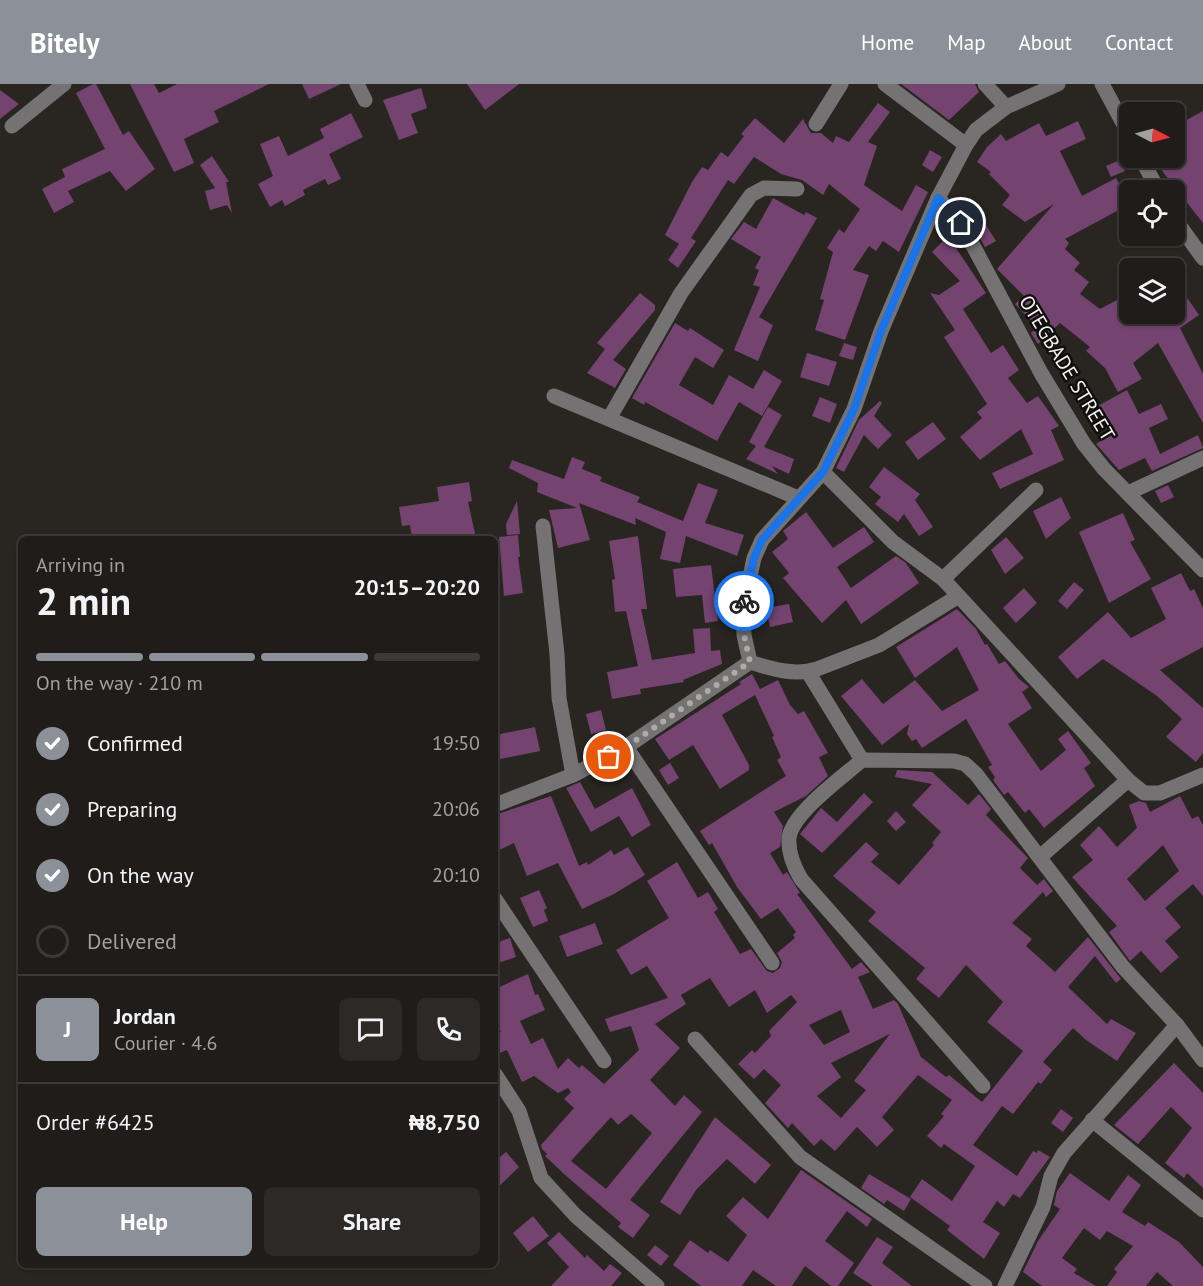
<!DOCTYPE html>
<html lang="en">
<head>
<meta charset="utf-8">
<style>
	:root { --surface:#1f1c19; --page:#2c2926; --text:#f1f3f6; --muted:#a1a1a2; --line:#3c3a38; --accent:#8c9099 }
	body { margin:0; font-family:"PT Sans",sans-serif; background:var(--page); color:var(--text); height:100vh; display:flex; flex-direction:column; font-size:22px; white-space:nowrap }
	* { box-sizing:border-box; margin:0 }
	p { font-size:20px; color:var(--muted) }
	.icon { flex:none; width:33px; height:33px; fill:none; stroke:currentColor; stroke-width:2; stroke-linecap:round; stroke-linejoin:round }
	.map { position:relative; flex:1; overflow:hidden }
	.details { position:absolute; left:18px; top:452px; width:480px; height:732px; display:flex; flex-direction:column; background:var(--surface); border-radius:9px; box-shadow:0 2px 4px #0004,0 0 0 2px var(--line) }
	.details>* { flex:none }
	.needle { width:39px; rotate:96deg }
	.buttons { position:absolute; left:1119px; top:18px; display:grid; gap:12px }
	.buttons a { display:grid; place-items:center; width:66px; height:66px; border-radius:9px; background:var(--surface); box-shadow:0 2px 4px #0004,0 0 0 2px var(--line); font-size:30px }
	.pin { position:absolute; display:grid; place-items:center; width:51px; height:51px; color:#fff; margin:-26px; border:3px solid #fff; border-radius:50%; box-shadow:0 2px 6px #0007 }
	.courier { position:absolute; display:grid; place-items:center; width:60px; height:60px; margin:-30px; border:4px solid #1a73e8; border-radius:50%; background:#fff; color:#222; box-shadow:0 2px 8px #0007 }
	.head em { font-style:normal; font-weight:800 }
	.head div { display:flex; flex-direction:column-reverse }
	.head { display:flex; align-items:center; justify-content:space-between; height:102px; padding:0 18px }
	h1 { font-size:39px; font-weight:800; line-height:45px }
	.bar { display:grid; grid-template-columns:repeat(4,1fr); gap:9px 6px; align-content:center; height:72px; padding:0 18px }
	.bar i { height:8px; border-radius:4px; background:var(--line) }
	.bar .current { background:var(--accent) }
	.bar p { grid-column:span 4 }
	.line { display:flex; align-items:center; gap:15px; padding:0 18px; border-top:2px solid var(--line) }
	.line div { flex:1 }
	.round { display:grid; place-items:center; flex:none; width:63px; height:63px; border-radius:9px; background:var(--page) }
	ol { padding:0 18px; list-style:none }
	li { display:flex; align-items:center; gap:18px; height:66px }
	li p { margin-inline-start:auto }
	li .icon { padding:6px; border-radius:50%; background:var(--accent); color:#fff; stroke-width:4 }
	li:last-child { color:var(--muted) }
	li i { width:33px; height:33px; border:3px solid var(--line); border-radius:50% }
	.button { display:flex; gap:12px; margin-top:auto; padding:12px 18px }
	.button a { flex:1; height:69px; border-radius:9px; background:var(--accent); color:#fff; font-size:24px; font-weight:800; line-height:69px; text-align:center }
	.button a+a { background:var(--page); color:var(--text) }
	header { display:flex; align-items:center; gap:36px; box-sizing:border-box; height:84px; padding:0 30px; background:var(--accent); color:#fff }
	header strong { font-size:28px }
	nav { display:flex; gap:33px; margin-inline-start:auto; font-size:21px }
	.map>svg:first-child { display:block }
	.building { fill:#744370; fill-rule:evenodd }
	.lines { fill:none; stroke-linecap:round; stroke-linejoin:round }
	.minor { stroke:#757273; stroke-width:15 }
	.done { stroke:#adaaa7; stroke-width:6; stroke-dasharray:0 10.8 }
	.route { stroke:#1a73e8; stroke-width:8 }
	.labels { text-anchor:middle; stroke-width:5; stroke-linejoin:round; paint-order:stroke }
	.street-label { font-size:20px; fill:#f4f2ef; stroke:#100f0d }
</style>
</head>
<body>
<header>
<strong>Bitely</strong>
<nav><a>Home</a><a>Map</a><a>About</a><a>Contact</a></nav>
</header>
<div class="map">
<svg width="1203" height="1202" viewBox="0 0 1203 1202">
	<rect width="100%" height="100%" fill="#292521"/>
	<g class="building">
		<polygon points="93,0 96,0 123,51 129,47 155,85 126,107 110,87 68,107 74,118 54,129 42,105 65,93 62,85 105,65 76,9"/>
		<polygon points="130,0 154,0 159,9 177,0 269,0 214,27 219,38 184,55 194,79 174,88"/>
		<polygon points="302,0 341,0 309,15"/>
		<polygon points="467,0 519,0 485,26"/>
		<polygon points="901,0 975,0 979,8 949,36"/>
		<polygon points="421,4 427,24 411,30 418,49 399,56 383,16"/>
		<polygon points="0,6 19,20 0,35"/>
		<polygon points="878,19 890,28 868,58 877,62 864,101 902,127 916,101 928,108 899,168 883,157 876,167 869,162 853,186 869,191 845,256 815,246 824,216 820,215 833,168 827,164 839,145 844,149 860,125 829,100 823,111 802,96 781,90 754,73 734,100 728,96 691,154 696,157 678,184 668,176 679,160 665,151 692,98 702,83 708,86 721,68 728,73 744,52 741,50 755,34 784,59 803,35 811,49 821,49 833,59 836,52 849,58"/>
		<polygon points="1174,27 1183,38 1203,27 1203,139 1152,74 1187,74 1174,52"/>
		<polygon points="351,29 363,53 329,70 341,95 328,101 325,95 303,106 305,111 285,122 282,116 270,123 258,100 273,92 260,60 279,52 288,72 324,54 320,45"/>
		<polygon points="1078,37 1086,55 1060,67 1082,112 1116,94 1130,120 1065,155 1069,159 1065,165 1080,179 1074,186 1089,198 1080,210 1100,225 1130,209 1130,230 1174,230 1174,195 1199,231 1180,244 1203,290 1203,339 1158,259 1133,279 1142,295 1118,308 1105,284 1086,267 1090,263 1060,239 1038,260 1031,249 1037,243 1015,220 1024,212 997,185 1054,120 1025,138 1002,121 1010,111 989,90 991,88 977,78 987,63 1001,50 1006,57 1039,39 1046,52"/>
		<polygon points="930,66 942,73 933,88 922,81"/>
		<polygon points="212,72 229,98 226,98 232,129 227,121 210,126 205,107 215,104 200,81"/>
		<polygon points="1120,76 1125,87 1111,93 1106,82"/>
		<polygon points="773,114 804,131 806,128 817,134 759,233 773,241 758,277 734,266 760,203 753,201 759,186 755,184 761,173 731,155 744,138 756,145"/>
		<polygon points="971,117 987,136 984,138 996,157 985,163 962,125"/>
		<polygon points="948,152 986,209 963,225 991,269 1003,261 1019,286 1008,294 1027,319 1038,312 1059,342 1051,346 1064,376 1000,405 992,389 1033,370 1021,345 980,376 960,353 982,334 977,328 987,320 944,253 955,246 930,209 939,211 960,197 932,168"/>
		<polygon points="640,209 655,221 655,226 613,276 626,285 615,304 587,289 605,265 597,259"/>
		<polygon points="675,239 688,247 690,244 724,266 713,284 695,273 679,301 713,321 729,291 753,305 764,286 782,297 762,332 739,318 717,357 645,318 644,321 632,314"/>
		<polygon points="844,259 857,263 853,276 839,272"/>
		<polygon points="807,269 837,278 829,302 800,293"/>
		<polygon points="1127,306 1139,330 1161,320 1168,335 1149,344 1160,370 1198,351 1203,364 1152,387 1145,374 1119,386 1096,360 1110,351 1096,323"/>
		<polygon points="820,313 837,320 830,339 812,332"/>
		<polygon points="880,317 882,319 874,332 892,351 878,365 864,351 844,388 836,384 859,336"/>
		<polygon points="768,323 782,331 764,363 794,375 789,390 772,382 778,390 746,375 756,362 749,358"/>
		<polygon points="933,338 946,355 918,376 905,358"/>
		<polygon points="572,373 585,378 582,385 602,393 600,397 640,413 637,418 683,437 698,399 718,406 705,439 744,451 737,472 686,452 680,479 660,475 666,448 635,434 636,441 579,419 590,456 558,464 549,426 577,424 537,408 538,399 509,384 512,376 564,395"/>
		<polygon points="884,383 920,410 915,416 933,443 919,452 904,430 898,438 875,420 881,413 869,403"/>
		<polygon points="469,398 472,417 468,418 476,454 412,454 410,441 402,442 399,423 439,417 437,403"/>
		<polygon points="1168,401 1174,413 1161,419 1155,407"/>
		<polygon points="1061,413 1071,434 1046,455 1033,427"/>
		<polygon points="517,417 520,450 507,451 506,440"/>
		<polygon points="806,428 833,464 864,443 874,458 837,483 851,504 896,472 906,479 919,499 861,540 846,516 822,539 783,494 789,489 772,468 788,455 783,447"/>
		<polygon points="1123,429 1135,456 1130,458 1151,495 1109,519 1079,448"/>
		<polygon points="518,451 520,473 518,473 523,509 504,512 499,453"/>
		<polygon points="638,452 647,525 641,525 652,576 695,569 693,545 710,544 711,567 720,566 722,580 683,596 684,598 640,605 641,610 612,615 607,588 638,582 626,527 615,528 612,496 615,495 609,457"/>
		<polygon points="1006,453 1024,474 1005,490 991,466"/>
		<polygon points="711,481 718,537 705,539 702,511 676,513 673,485"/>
		<polygon points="1181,489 1190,507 1194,505 1203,524 1203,563 1160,586 1203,624 1203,669 1196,678 1166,653 1182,635 1157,612 1103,575 1077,595 1058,573 1108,528 1131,554 1166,535 1151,504"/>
		<polygon points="1074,498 1084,506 1067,525 1058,517"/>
		<polygon points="1024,504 1037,519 1016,539 1003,524"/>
		<polygon points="789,520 793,538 770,543 766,524"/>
		<polygon points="957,525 976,545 985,561 987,560 999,580 1005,577 1019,595 1029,603 1022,608 1032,624 1008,640 1041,687 1066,666 1058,655 1068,647 1091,679 1084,684 1095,702 1044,744 1029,725 1025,729 1008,708 1004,711 993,696 995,693 988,683 992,681 966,635 922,664 916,655 912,657 907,650 909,640 882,661 841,612 862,595 883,620 915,596 942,627 979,606 957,563 915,594 896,563"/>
		<path d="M752,590L760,605L778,596L790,621L798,630L804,627L828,669L819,673L828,692L806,712L774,728L783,742L780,763L770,769L783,791L787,788L800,809L797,810L852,885L861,878L870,888L858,893L873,925L894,916L898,920L921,973L946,993L949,991L982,1018L1023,967L987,938L1003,918L966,881L939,914L916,895L925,884L868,837L876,828L833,792L866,758L879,770L871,778L899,801L934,761L932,759L941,748L912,721L932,700L895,693L897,686L932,688L968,721L979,710L991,725L986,731L1028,774L1020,784L1037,801L1044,795L1053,807L1046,813L1043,808L1012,839L1032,855L1026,862L1055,888L1088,853L1121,895L1116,899L1095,872L1068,903L1107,940L1111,935L1136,949L1117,977L1086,956L1073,944L1043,978L1052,986L1041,1000L1038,998L1013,1030L1002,1022L973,1061L1017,1092L1033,1067L1037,1069L1038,1066L1050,1073L1020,1114L1013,1110L1004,1123L997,1117L983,1138L1000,1149L984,1175L947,1146L950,1142L910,1113L922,1095L952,1117L975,1082L944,1060L941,1064L927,1052L944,1032L941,1030L952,1016L918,991L882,1033L894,1046L877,1063L857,1043L835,1067L821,1055L814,1062L792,1039L788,1044L765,1019L781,1001L764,985L754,995L738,980L752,966L755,969L771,952L769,947L797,918L791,911L767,929L755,906L729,923L710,894L681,911L686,920L655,940L680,964L650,996L675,1022L684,1011L702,1028L630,1116L650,1131L633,1154L618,1143L621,1139L564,1090L545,1072L547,1070L542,1065L541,1061L574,1024L564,1015L571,1008L568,1004L558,1009L534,992L522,998L507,966L495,971V950L501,948L495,936V905L528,890L535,911L538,910L545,926L520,937L531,960L543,954L558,985L568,974L579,984L582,981L604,1000L639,966L631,942L610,948L605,935L668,914L647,882L631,891L616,866L669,834L647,797L677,778L698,814L708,808L718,825L714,828L740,870L751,865L767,887L773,889L780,884L782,878L777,869L795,854L793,851L796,848L778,824L761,835L737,803L712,759L709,761L700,747L786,692L777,676L781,673L772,653L774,652L755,611L722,631L749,681V686L720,705L693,661L669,676L655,655L741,600L739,598ZM841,926L850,948L824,961L809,941ZM890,950L854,997L866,1006L841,1034L817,1012L841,993L831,979ZM631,1030L652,1049L606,1105L571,1077L611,1033L618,1041Z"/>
		<polygon points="601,626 606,646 591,650 586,630"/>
		<polygon points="535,643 540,667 495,676 495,651"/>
		<polygon points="670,679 679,694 668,701 659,686"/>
		<polygon points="580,698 595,725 632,704 651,741 632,753 619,732 591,748 566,704"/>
		<polygon points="864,709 873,718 822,769 800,750 821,724 837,738"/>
		<polygon points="551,712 579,782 587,778 588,781 611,766 614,771 628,763 645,791 614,810 582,825 558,779 527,792 514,759 495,768 495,731"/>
		<path d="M1180,712L1192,735L1198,732L1203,741V812L1193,800L1165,824L1181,843L1165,857L1179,873L1161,889L1141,867L1130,877L1109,848L1117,842L1072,793L1093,776L1080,761L1099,742L1117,763L1137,744L1129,721L1139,717L1146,719L1150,728ZM1163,761L1179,787L1145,817L1127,795Z"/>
		<polygon points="896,727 906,738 896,747 887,737"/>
		<polygon points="539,806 547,824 544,826 548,837 533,843 520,814"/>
		<polygon points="595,839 603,860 567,873 559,852"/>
		<polygon points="510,854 516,873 495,880 495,859"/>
		<polygon points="1174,979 1203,1009 1203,1104 1187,1089 1184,1094 1165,1079 1192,1044 1171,1023 1138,1060 1114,1041"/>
		<polygon points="1061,1025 1073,1034 1063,1048 1051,1039"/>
		<polygon points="715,1033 771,1081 755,1100 727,1075 696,1106 680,1131 660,1118"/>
		<polygon points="506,1068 519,1083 495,1106 495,1077"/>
		<polygon points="801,1086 872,1135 867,1143 847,1127 825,1157 854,1179 838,1202 831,1202 805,1182 792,1202 776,1202 753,1186 742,1202 701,1202 673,1181 690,1156 708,1169 710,1166 728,1178 747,1151 726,1132 743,1113 768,1135"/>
		<polygon points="1070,1089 1109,1117 1128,1091 1141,1101 1122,1128 1145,1142 1148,1138 1179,1158 1203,1183 1203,1202 1173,1202 1157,1188 1146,1202 1107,1202 1117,1188 1114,1185 1133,1162 1107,1147 1100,1156 1084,1144 1062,1174 1077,1185 1074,1189 1096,1202 1042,1202 1023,1188 1038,1157 1060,1125 1054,1121 1057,1107"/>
		<polygon points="869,1090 911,1115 904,1127 887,1116 884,1120 861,1104"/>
		<polygon points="533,1132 549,1152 528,1168 513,1149"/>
		<polygon points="559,1148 585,1174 587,1171 604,1187 610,1180 622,1189 611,1202 551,1202 569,1183 547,1159"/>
		<polygon points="877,1153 893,1163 882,1179 912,1202 873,1202 853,1189"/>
		<polygon points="655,1161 669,1172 661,1182 647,1171"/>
	</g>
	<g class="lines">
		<g class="minor">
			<polyline points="357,0 365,16"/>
			<polyline points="885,0 966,61"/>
			<polyline points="985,0 1006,23"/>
			<polyline points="1102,0 1130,52"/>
			<polyline points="816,40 841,0"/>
			<polyline points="12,42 64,0"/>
			<polyline points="1141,74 1158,106"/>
			<polyline points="938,114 961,139 1041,289 1084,360 1104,385 1203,486"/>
			<polyline points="1174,134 1203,174"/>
			<polyline points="554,312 798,414"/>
			<polyline points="610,333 681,209 751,111 764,104 797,105"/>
			<polyline points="823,388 893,458 943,495 1128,696 1144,709 1160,709 1203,691"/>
			<polyline points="1128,409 1203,374"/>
			<polyline points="543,442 557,570 559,614 573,691"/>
			<polyline points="943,495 1036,406"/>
			<path d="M750,578C771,585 795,592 817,585L879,561L957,513"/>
			<polyline points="808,588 862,676"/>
			<polyline points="626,663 772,879"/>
			<polyline points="495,721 573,691 626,663 750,578 744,551 743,525 754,474 762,456 823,388 854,325 881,247 938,114 966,61 976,46 1006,23 1058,0"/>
			<polyline points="1041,772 1128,696"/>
			<polyline points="495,815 604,977"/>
			<polyline points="695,955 800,1073 985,1202"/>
			<polyline points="495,990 519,1027 541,1094 576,1132 657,1202"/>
			<path d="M983,1002L801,795C794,783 788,768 789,754C792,729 843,693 862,676L954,677L965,680L976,690L1123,883L1177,941L1203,976"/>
			<polyline points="1092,1036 1203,1126"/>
			<polyline points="1005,1202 1043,1123 1051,1092 1064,1069 1177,941"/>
		</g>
	</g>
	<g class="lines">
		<polyline class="done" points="609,673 626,663 750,578 744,551 744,517"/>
		<polyline class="route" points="744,517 754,474 762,456 823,388 854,325 881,247 938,114 961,139"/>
	</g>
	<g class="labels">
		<g class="street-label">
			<text transform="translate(1067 284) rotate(59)" y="7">OTEGBADE STREET</text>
		</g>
	</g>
</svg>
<div class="buttons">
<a><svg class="needle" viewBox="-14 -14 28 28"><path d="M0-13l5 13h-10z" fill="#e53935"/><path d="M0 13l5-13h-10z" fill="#a1a1a2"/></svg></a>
<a><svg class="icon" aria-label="locate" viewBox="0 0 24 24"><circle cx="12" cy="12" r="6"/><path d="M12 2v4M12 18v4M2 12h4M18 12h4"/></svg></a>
<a><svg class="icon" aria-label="layers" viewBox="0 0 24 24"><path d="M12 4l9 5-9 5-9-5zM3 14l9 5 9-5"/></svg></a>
</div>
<div class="pin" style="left:609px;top:673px;background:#ea580c"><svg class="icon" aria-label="bag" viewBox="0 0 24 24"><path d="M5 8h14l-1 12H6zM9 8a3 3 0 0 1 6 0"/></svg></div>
<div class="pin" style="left:961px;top:139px;background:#1f2937"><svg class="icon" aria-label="home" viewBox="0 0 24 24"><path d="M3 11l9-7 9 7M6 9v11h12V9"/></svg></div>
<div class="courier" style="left:744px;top:517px"><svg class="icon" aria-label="bike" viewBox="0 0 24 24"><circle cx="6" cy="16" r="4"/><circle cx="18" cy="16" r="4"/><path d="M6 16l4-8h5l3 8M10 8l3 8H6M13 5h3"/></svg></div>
<section class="details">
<div class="head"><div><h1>2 min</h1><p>Arriving in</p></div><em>20:15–20:20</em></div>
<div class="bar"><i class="current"></i><i class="current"></i><i class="current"></i><i></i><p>On the way · 210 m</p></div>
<ol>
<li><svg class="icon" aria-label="check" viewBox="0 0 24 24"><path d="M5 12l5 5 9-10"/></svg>Confirmed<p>19:50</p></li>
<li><svg class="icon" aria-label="check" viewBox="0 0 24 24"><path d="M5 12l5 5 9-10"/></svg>Preparing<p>20:06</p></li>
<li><svg class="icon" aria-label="check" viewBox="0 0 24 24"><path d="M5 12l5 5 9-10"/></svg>On the way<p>20:10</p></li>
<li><i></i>Delivered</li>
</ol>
<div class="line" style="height:108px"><b class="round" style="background:var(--accent);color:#fff">J</b><div><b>Jordan</b><p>Courier · 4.6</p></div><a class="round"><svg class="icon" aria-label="chat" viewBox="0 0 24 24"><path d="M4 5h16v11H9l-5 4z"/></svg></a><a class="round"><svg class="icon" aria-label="phone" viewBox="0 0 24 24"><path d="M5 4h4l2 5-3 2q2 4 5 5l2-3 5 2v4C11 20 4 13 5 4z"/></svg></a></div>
<div class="line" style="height:78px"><div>Order #6425</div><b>₦8,750</b></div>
<div class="button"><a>Help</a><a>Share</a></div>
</section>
</div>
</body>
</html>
